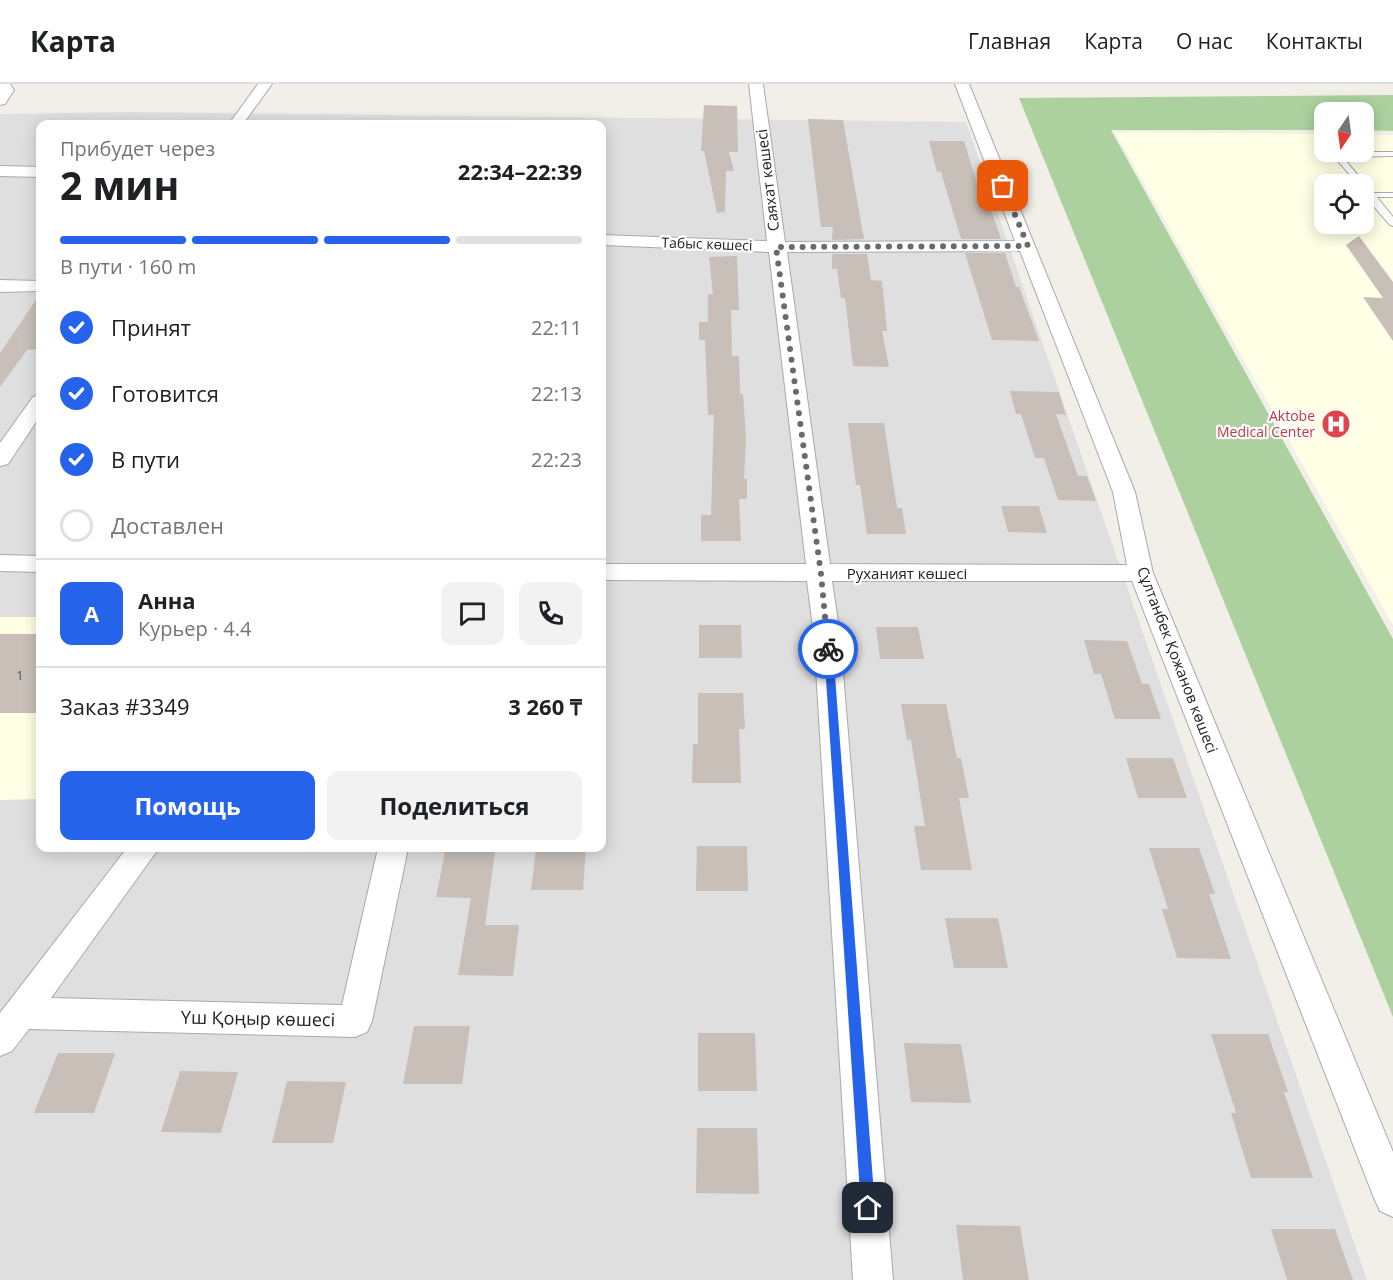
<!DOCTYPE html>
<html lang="ru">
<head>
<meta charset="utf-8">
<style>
	:root { --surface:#fff; --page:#f2f2f2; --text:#202124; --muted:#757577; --line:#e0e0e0; --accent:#2563eb }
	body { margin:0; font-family:"Open Sans",sans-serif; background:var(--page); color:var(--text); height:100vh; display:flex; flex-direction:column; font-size:22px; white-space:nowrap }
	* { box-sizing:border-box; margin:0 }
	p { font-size:20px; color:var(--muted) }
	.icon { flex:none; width:33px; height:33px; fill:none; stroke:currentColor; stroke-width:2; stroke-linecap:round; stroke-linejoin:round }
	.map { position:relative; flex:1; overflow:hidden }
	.details { position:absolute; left:36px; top:36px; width:570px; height:732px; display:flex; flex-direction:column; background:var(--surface); border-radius:12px; box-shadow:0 3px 15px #0003 }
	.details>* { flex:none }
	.needle { width:39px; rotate:193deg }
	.controls { position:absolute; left:1314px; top:18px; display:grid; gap:12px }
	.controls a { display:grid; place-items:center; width:60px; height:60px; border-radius:12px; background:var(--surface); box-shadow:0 3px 15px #0003; font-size:30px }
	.pin { position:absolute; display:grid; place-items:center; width:51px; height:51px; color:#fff; margin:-26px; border-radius:12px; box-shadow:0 3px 9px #0006 }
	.courier { position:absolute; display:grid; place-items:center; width:60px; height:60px; margin:-30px; border:4px solid #2563eb; border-radius:50%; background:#fff; color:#222; box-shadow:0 2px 8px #0007 }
	.summary em { font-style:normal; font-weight:700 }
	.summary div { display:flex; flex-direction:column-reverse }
	.summary { display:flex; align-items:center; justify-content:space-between; height:102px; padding:0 24px }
	h1 { font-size:39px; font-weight:700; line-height:45px }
	.bar { display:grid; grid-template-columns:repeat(4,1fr); gap:9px 6px; align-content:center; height:72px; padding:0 24px }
	.bar i { height:8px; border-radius:4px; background:var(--line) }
	.bar .active { background:var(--accent) }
	.bar p { grid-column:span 4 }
	.line { display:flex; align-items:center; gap:15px; padding:0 24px; border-top:2px solid var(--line) }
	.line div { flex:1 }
	.round { display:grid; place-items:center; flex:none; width:63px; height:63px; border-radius:12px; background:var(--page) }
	ol { padding:0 24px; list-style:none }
	li { display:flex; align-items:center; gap:18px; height:66px }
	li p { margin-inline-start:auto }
	li .icon { padding:6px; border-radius:50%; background:var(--accent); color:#fff; stroke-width:4 }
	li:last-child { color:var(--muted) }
	li i { width:33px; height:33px; border:3px solid var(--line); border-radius:50% }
	.cta { display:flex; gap:12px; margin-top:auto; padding:12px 24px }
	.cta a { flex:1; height:69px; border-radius:12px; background:var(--accent); color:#fff; font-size:24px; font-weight:700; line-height:69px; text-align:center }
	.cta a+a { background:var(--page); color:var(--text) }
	header { display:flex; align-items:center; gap:36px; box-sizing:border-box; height:84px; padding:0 30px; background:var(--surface); border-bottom:2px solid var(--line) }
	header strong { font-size:28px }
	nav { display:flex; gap:33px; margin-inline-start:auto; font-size:21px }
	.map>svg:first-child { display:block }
	.residential { fill:#e0dfdf; fill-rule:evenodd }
	.education { fill:#ffffe5; fill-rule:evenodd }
	.forest { fill:#add19e }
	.building { fill:#c7bfb8 }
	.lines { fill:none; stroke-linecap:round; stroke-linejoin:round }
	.lane-casing { stroke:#a9a9a9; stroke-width:2 }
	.street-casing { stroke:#a9a9a9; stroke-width:2 }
	.lane { fill:#fff; fill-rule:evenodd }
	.street { fill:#fff; fill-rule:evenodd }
	.route { fill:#2563eb }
	.done { stroke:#6b6a68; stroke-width:6; stroke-dasharray:0 10.8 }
	.labels { text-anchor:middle; stroke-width:4.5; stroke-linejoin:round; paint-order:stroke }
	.number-label { font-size:12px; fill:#4b4948 }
	.far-street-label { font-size:14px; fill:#222; stroke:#fff }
	.far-health-label { font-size:14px; fill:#be3a42; stroke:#fff; text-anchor:end }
	.street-label { font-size:15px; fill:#222; stroke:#fff }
	.near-street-label { font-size:18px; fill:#222; stroke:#fff }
</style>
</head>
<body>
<header>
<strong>Карта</strong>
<nav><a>Главная</a><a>Карта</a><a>О нас</a><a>Контакты</a></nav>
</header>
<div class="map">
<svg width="1393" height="1196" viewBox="0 0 1393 1196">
	<rect width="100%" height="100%" fill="#f2efe9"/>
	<path class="residential" d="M132,28L966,38L1367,1196H0V30ZM40,40H602V764H40Z"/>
	<g class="education">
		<path d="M1115,48L1324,50V68H1364V51H1393V541ZM1324,100H1364V140H1324Z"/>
		<polygon points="0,533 40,533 40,715 0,716"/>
	</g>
	<polygon class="forest" points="1393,11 1393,47 1364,46 1364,28 1324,28 1324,46 1111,46 1393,555 1393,933 1019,14"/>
	<g class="building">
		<polygon points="704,21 737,22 738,68 729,68 734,87 726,87 725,128 717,129 704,67 701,67"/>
		<polygon points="808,35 843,36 864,155 832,156 833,143 821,143"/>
		<polygon points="929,57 964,57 979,106 984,106 1001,155 961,155 941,88 937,88"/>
		<polygon points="1359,152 1393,198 1393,257 1363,213 1383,214 1346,161"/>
		<polygon points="965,169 1005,169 1016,203 1019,203 1039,257 992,256"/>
		<polygon points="832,170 867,170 871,196 882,197 887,247 882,247 889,283 853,282 845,214 841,214 837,185 832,185"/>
		<polygon points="737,172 739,226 731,226 732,272 739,272 740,310 743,310 746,354 744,395 747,395 747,415 739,415 741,457 701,457 701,431 711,431 714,331 708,331 705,256 699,256 699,238 708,238 708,210 713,210 709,173"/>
		<polygon points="40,210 40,265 27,266 0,303 0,269"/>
		<polygon points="1010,307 1059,308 1066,331 1056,330 1078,392 1087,392 1096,417 1058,416 1044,374 1035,374 1021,330 1016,330"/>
		<polygon points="848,339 884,339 897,424 902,424 906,450 867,450 860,401 856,401"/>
		<polygon points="1001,422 1039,422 1047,449 1008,448"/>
		<polygon points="699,541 741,541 742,574 699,574"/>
		<polygon points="876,543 918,543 924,575 880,575"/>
		<rect x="0" y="550" width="40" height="79"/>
		<polygon points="1084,556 1127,557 1142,600 1149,600 1161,635 1115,635 1101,590 1094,590"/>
		<polygon points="698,609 743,609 745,645 739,645 741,699 692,699 693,660 698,660"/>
		<polygon points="901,620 946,620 957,674 961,674 969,714 959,714 972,786 921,786 914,742 925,742 911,656 907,656"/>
		<polygon points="1126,674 1173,674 1187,714 1138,714"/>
		<polygon points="697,762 747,762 748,807 696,807"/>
		<polygon points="536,764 586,764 583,806 531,806"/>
		<polygon points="1149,764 1199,764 1215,810 1209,810 1231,875 1177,874 1162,825 1168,825"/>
		<polygon points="445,768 495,768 485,841 519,841 513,892 458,891 471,814 436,813"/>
		<polygon points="945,834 998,834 1008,884 954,884"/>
		<polygon points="414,942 470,942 462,1000 403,1000"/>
		<polygon points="698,949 755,949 757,1007 698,1007"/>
		<polygon points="1211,950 1268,950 1288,1008 1284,1008 1313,1094 1251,1094 1231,1029 1236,1029"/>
		<polygon points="904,959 961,960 971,1019 911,1018"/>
		<polygon points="58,969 115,969 94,1029 34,1029"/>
		<polygon points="180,987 238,988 221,1049 161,1048"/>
		<polygon points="287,997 346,998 333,1059 272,1059"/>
		<polygon points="697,1044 757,1044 759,1110 696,1109"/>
		<polygon points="956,1141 1020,1142 1029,1196 963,1196"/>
		<polygon points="1271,1145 1335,1145 1353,1196 1287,1196"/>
	</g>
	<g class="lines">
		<g class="lane-casing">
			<path id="lane" d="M1342,68H1393V72L1345,73V76L1373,109H1393V113H1377L1393,133V142L1390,141C1381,130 1364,115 1364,100H1358L1337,76V72Z"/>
		</g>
		<g class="street-casing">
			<g id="street">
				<polygon points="0,0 10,0 14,6 5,20 0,21"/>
				<polygon points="258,0 272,0 243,40 229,40"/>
				<path d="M749,0H763L785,158L1015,157L955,0H969L1135,408L1153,489L1393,1068V1133L1380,1127L1374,1114L1132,497H832L840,552L893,1196H853L814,552L807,497L602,496V480H806L769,168L602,161V151L767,157ZM1020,167L1113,408L1127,481L830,480L787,168Z"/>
				<polygon points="0,82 40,83 40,93 0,92"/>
				<polygon points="0,196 40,197 40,207 0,208"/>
				<polygon points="40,311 40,332 8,380 0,382 0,359 33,313"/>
				<polygon points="0,471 40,472 40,488 0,487"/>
				<polygon points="127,764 159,764 51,914 342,921 378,764 408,764 372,937 367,948 355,953 29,945 12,967 0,972 0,929"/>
			</g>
		</g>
		<use href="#lane" class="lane"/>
		<use href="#street" class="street"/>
	</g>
	<polygon class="route" points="828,562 833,565 875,1124 872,1129 868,1131 863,1129 861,1124 824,565"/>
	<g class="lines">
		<polyline class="done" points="828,565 821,490 776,163 1028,162 1003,102"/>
	</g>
	<defs>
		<g id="hospital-disc" transform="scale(1.5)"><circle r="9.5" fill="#e0444e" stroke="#fff"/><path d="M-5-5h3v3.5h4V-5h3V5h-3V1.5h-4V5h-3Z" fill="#fff"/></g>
	</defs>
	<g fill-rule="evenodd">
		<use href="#hospital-disc" x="1336" y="340"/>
	</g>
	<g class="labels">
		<g class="number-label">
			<text x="20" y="596">1</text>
		</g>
		<g class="far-street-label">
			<text transform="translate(707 160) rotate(2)" y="5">Табыс көшесі</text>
		</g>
		<g class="far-health-label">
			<text x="1315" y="337">Aktobe<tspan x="1315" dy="16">Medical Center</tspan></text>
		</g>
		<g class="street-label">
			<text transform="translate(768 96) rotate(-97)" y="5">Саяхат көшесі</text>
			<text x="907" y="495">Руханият көшесі</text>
			<text transform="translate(1177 576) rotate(69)" y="5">Сұлтанбек Қожанов көшесі</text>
		</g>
		<g class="near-street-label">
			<text transform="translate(258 935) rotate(1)" y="6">Үш Қоңыр көшесі</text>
		</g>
	</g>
</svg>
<div class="controls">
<a><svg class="needle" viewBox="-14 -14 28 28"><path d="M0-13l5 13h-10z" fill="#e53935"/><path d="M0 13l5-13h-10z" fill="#757577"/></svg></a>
<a><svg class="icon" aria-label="locate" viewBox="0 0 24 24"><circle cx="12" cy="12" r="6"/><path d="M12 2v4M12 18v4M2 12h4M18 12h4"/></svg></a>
</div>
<div class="pin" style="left:1003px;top:102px;background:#ea580c"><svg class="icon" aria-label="bag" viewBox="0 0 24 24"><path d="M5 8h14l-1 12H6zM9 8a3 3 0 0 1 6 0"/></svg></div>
<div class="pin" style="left:868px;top:1124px;background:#1f2937"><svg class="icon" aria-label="home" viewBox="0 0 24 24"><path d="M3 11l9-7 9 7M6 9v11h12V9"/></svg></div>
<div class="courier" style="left:828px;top:565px"><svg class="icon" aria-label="bike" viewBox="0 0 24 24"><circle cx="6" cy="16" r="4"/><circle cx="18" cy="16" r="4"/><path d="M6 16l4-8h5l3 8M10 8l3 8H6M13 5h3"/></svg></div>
<section class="details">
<div class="summary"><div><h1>2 мин</h1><p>Прибудет через</p></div><em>22:34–22:39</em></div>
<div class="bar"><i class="active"></i><i class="active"></i><i class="active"></i><i></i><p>В пути · 160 m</p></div>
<ol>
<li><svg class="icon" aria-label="check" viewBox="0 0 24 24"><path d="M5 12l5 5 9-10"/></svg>Принят<p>22:11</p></li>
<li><svg class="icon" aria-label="check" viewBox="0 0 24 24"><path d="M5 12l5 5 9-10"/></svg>Готовится<p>22:13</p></li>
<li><svg class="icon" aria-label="check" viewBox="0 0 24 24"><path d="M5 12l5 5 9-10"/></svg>В пути<p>22:23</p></li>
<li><i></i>Доставлен</li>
</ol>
<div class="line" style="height:108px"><b class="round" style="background:var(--accent);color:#fff">А</b><div><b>Анна</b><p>Курьер · 4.4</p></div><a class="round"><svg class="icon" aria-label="chat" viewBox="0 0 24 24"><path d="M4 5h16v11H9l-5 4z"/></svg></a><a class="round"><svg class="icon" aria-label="phone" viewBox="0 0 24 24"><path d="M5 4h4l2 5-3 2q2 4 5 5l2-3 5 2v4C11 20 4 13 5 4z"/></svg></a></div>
<div class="line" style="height:78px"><div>Заказ #3349</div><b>3 260 ₸</b></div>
<div class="cta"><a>Помощь</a><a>Поделиться</a></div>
</section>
</div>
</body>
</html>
